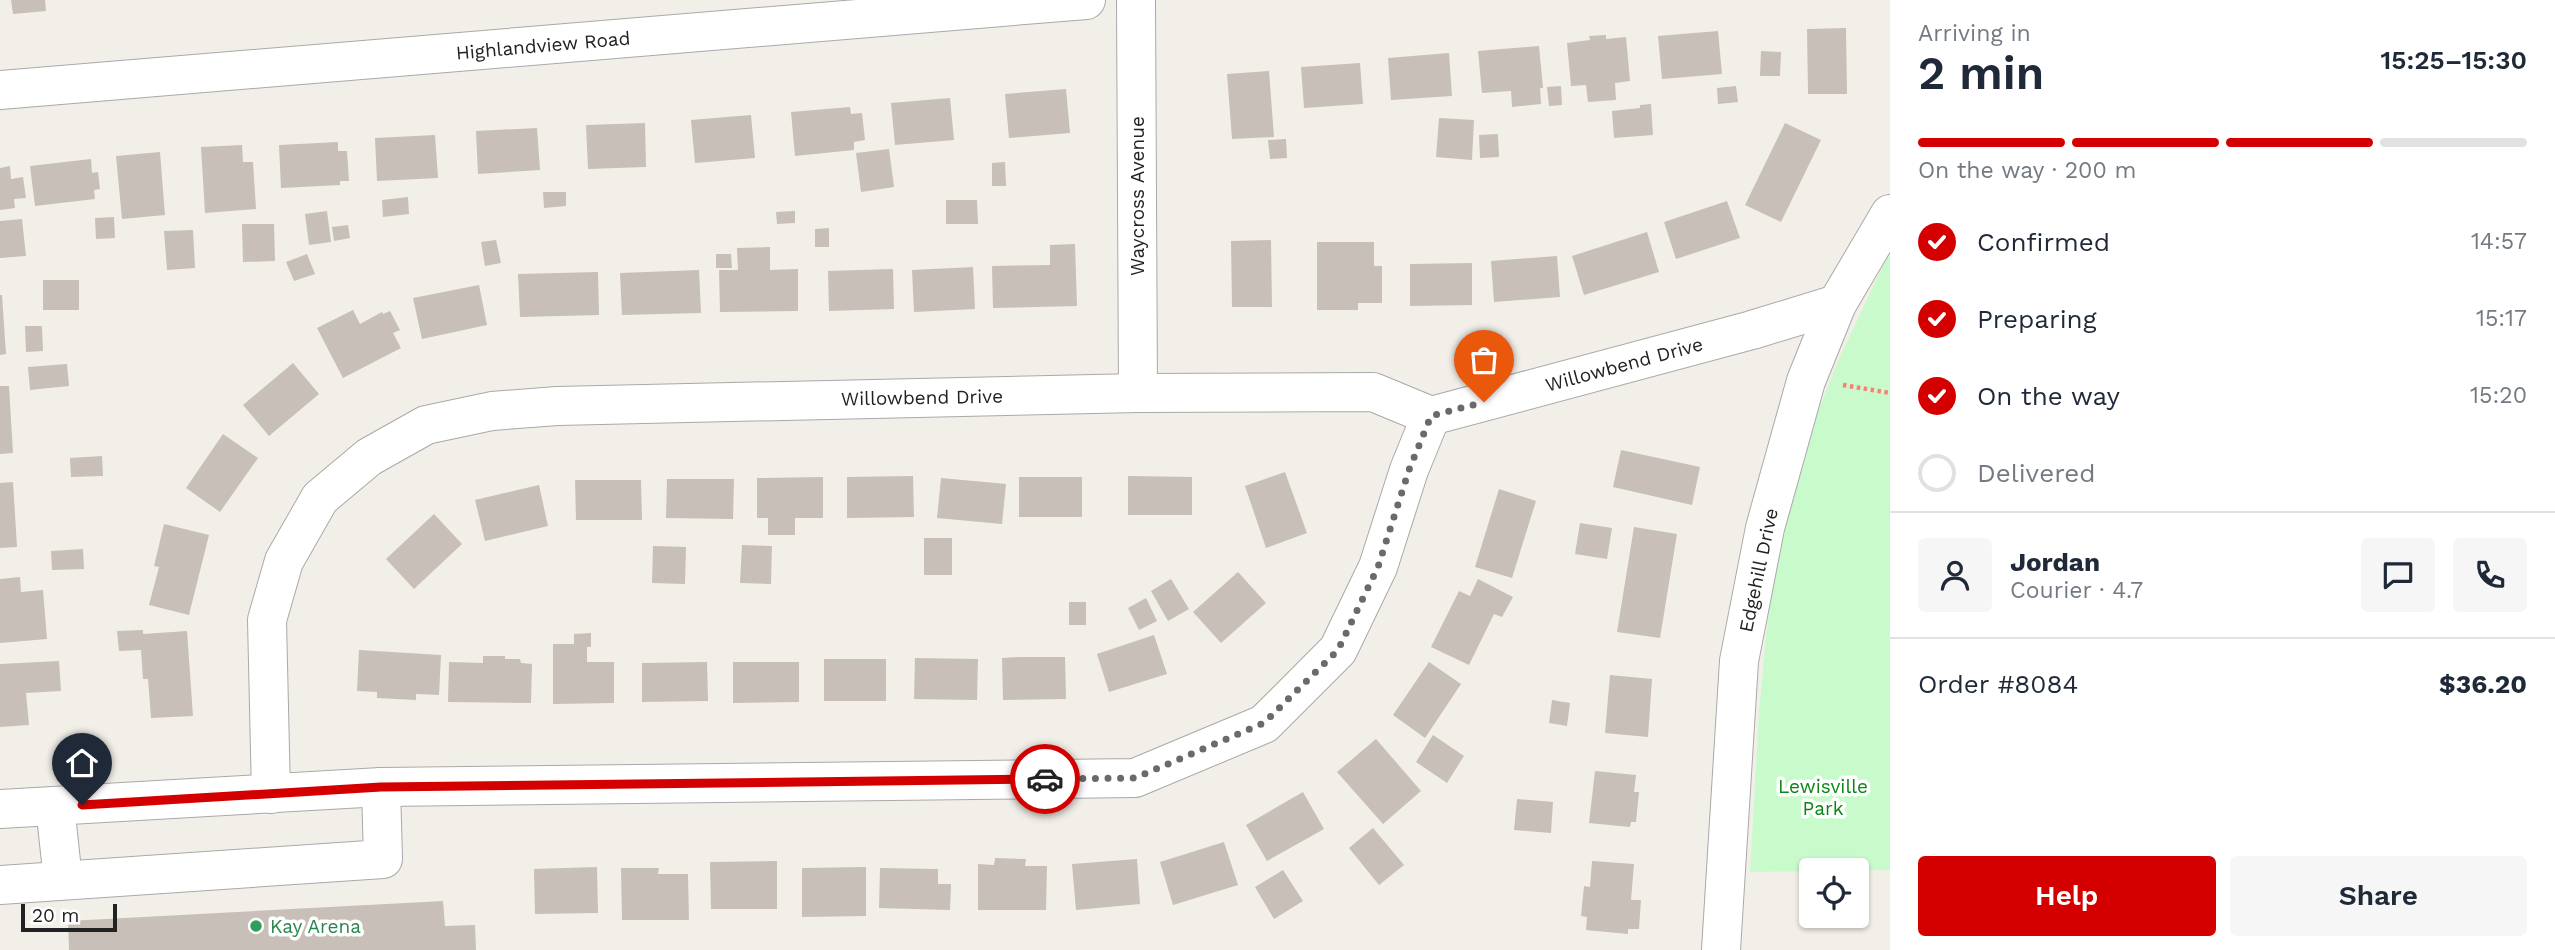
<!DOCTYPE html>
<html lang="en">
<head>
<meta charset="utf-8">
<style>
	:root { --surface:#fff; --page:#f6f6f7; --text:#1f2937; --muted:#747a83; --line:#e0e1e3; --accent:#d40000 }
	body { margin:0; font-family:"Work Sans",sans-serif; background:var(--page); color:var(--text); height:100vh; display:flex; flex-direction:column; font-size:26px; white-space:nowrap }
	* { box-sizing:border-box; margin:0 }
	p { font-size:23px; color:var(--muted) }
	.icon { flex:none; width:38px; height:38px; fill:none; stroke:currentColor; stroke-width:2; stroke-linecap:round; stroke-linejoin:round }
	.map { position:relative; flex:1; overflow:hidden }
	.details { display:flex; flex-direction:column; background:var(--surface); width:665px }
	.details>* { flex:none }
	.fabs { position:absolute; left:1799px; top:858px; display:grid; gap:14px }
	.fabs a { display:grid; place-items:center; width:70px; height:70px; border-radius:7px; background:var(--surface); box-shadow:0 2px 5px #0004; font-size:35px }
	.scale { position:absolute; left:21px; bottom:18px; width:96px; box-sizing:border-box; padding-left:7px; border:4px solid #222; border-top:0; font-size:19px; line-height:24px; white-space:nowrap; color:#222; -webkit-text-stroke:5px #fff; paint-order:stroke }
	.pin { position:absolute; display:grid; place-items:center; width:60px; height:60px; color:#fff; margin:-72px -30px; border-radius:50% 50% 50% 0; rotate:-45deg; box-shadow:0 0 7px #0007 }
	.pin .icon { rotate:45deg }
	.courier { position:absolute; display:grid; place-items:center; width:70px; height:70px; margin:-35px; border:5px solid #d40000; border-radius:50%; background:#fff; color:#222; box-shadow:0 2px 9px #0007 }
	.head em { font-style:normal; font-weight:600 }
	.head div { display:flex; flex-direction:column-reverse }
	.head { display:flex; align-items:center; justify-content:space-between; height:119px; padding:0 28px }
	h1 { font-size:46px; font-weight:600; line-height:52px }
	.bar { display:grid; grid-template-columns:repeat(4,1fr); gap:10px 7px; align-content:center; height:84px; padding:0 28px }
	.bar i { height:9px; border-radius:5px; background:var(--line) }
	.bar .selected { background:var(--accent) }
	.bar p { grid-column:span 4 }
	.line { display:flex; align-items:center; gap:18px; padding:0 28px; border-top:2px solid var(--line) }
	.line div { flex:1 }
	.round { display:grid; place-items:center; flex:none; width:74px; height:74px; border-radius:7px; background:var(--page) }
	ol { padding:0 28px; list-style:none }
	li { display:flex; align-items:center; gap:21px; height:77px }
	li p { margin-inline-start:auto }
	li .icon { padding:7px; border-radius:50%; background:var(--accent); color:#fff; stroke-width:4 }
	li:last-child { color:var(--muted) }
	li i { width:38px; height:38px; border:4px solid var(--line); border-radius:50% }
	.cta { display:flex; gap:14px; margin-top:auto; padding:14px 28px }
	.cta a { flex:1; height:80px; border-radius:7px; background:var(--accent); color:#fff; font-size:28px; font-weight:600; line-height:80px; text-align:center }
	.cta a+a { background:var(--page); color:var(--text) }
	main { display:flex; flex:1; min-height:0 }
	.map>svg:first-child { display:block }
	.park { fill:#c8facc }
	.building { fill:#c7bfb8 }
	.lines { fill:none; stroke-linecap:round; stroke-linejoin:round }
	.minor-casing { stroke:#a9a9a9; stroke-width:40 }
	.path { stroke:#fa8072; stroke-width:4.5; stroke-dasharray:3.5 3.5; stroke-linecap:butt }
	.minor { stroke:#fff; stroke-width:38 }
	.done { stroke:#6b6a68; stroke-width:7; stroke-dasharray:0 12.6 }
	.route { stroke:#d40000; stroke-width:9 }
	.leisure-dot { fill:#2e9e5b; stroke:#fff; stroke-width:2.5 }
	.labels { text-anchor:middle; stroke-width:7; stroke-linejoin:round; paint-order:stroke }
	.street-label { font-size:19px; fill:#222; stroke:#fff }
	.park-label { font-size:19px; fill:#0c8416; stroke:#fff }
	.leisure-label { font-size:19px; fill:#27864d; stroke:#fff; text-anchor:start }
</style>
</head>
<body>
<main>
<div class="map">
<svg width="1890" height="950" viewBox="0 0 1890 950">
	<rect width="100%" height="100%" fill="#f2efe9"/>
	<polygon class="park" points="1890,251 1890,870 1750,872 1759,712 1773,565 1798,462 1838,361"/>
	<g class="building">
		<polygon points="11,0 45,0 46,11 13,14"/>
		<polygon points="1846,28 1847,94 1808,94 1807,29"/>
		<polygon points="1718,31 1722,74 1662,79 1658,36"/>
		<polygon points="1606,35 1606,39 1626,37 1630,81 1615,83 1616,100 1588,102 1586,85 1571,86 1567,43 1590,40 1589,36"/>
		<polygon points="1539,46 1543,88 1540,88 1541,104 1512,107 1511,91 1482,93 1478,51"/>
		<polygon points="1761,51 1781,52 1780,76 1760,76"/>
		<polygon points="1449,53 1452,96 1391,100 1388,58"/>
		<polygon points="1360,63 1363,104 1304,108 1301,67"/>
		<polygon points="1269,71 1274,137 1232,139 1227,74"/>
		<polygon points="1561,86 1562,105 1549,106 1547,87"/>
		<polygon points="1736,86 1738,102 1718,104 1717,88"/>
		<polygon points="1066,89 1070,133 1009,138 1005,94"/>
		<polygon points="950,98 954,140 895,145 891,103"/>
		<polygon points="1651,104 1653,135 1614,138 1612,111 1640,108 1640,105"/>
		<polygon points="850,107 851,114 862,113 865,140 854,142 854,150 795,156 791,112"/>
		<polygon points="751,115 755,158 695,163 691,120"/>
		<polygon points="1439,118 1474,120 1472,160 1436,157"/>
		<polygon points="645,123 646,167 588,169 586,125"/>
		<polygon points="1785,123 1821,140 1781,222 1745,205"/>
		<polygon points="537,128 540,170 478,174 476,131"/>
		<polygon points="1498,134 1499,157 1480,158 1479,135"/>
		<polygon points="435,135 438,178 377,181 375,138"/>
		<polygon points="1286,139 1287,158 1270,159 1268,140"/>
		<polygon points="338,142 338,151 347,151 349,181 340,181 340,185 281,188 279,145"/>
		<polygon points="242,145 243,162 253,162 256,209 205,213 201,147"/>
		<polygon points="889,149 894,187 861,192 856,153"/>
		<polygon points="160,152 165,215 122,219 116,156"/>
		<polygon points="91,159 92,173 98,172 100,189 94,190 95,199 35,206 30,166"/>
		<polygon points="1005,162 1006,186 992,186 992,163"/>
		<polygon points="10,166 11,179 23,177 26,198 14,199 15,208 0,210 0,168"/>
		<polygon points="543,192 566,192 566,206 544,208"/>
		<polygon points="408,197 409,214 383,217 382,200"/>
		<polygon points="946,200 977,200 978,224 946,224"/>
		<polygon points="1727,201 1740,238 1676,259 1664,222"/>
		<polygon points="327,211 331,242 309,245 305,214"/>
		<polygon points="795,211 795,223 777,224 776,212"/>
		<polygon points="114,217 115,238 96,239 95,218"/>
		<polygon points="22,219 26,256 0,258 0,221"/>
		<polygon points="242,224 274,224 275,261 243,262"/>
		<polygon points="348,225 350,238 334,241 332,227"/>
		<polygon points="829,228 829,247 815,247 815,229"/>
		<polygon points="193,230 195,268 167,270 164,231"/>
		<polygon points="1647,232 1659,272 1584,295 1572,256"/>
		<polygon points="496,240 501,263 485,266 481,242"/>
		<polygon points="1271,240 1272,307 1232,307 1231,241"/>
		<polygon points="1317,242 1374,242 1374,266 1382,266 1382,303 1358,303 1358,310 1317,310"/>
		<polygon points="1075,244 1077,306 993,308 992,266 1050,265 1050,245"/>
		<polygon points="770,247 770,270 798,269 798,311 720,312 719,270 738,270 737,248"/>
		<polygon points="307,254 315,274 294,281 286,262"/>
		<polygon points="716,254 731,254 732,268 716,268"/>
		<polygon points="1557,256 1560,297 1494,302 1491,261"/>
		<polygon points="1472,263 1472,305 1410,306 1410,264"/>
		<polygon points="973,267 975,309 914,312 912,270"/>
		<polygon points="893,269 894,309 829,311 828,271"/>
		<polygon points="699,270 701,313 622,315 620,273"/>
		<polygon points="598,272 599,315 520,317 518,274"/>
		<rect x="43" y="280" width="36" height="30"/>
		<polygon points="479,285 487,325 422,339 413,298"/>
		<polygon points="0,295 2,295 6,354 0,355"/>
		<polygon points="353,310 360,324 382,312 383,314 390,311 400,330 393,333 401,348 343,378 317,328"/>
		<polygon points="25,326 42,326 43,351 26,352"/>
		<polygon points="293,363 319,394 269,436 243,405"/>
		<polygon points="67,364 69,386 30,390 28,367"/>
		<polygon points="0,386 9,386 13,453 0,454"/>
		<polygon points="223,434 258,458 220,512 186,488"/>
		<polygon points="1621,450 1700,467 1692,505 1613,487"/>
		<polygon points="102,456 103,476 71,477 70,458"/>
		<polygon points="1285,472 1307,533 1266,548 1245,486"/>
		<polygon points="913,476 914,517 847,518 847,477"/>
		<polygon points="1128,476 1192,477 1192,515 1128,515"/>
		<polygon points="823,477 823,518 795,518 795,535 768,535 768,518 757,518 757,478"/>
		<rect x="1019" y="477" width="63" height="40"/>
		<polygon points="941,478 1006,484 1002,524 937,518"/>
		<polygon points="667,479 734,479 733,519 666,518"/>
		<polygon points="575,480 641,480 642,520 576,520"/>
		<polygon points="13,482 17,547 0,548 0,483"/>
		<polygon points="539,485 548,526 485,541 475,500"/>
		<polygon points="1499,489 1536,501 1512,578 1475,567"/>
		<polygon points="434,514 462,544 414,589 386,559"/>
		<polygon points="1580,523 1612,528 1607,559 1575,554"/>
		<polygon points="164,524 209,535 189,615 149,605 159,567 154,566"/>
		<polygon points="1634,527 1677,534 1660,638 1617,632"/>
		<rect x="924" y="538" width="28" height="37"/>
		<polygon points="742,545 772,546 771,584 740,583"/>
		<polygon points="653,546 686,547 685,584 652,583"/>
		<polygon points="83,549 84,569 52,570 51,551"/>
		<polygon points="1238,572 1266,603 1221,643 1193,612"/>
		<polygon points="20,577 21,592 43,590 47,639 0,643 0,579"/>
		<polygon points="1171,579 1189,609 1168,621 1151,591"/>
		<polygon points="1478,579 1513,597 1502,617 1494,614 1469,665 1431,647 1459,591 1470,596"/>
		<polygon points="1146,598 1157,621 1139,630 1128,608"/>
		<rect x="1069" y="602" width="17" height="23"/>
		<polygon points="143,630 143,634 187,631 193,716 151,718 148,679 143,679 141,650 119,651 117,631"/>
		<polygon points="591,633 591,647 587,647 587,662 614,662 614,703 553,704 553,644 574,644 574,634"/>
		<polygon points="1154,635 1167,674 1109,692 1097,654"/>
		<polygon points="359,650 441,655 439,695 416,694 416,700 377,698 377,692 357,691"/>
		<polygon points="483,656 505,656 505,659 520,659 521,663 532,664 531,703 448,702 449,662 483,663"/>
		<polygon points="1018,657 1065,657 1066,699 1003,700 1002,658"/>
		<polygon points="915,658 978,659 977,700 914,699"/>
		<rect x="824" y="659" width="62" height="42"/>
		<polygon points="59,661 61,691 26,693 29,725 0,727 0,664"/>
		<polygon points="707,662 708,701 642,702 642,663"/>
		<polygon points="733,662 799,662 799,702 733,703"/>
		<polygon points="1429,662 1461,684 1425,738 1393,715"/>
		<polygon points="1610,675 1652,679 1648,737 1605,733"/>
		<polygon points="1552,700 1570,703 1567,726 1549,723"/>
		<polygon points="1433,735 1464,756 1447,783 1416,762"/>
		<polygon points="1376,739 1421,791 1383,824 1337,772"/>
		<polygon points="1595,771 1636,775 1634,792 1639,792 1636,822 1631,822 1630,827 1589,823"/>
		<polygon points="1303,792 1324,829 1267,861 1246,825"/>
		<polygon points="1517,799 1553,802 1551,833 1514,830"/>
		<polygon points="1373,828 1404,865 1379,885 1349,848"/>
		<polygon points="1224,842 1238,885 1173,905 1160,862"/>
		<polygon points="995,858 1026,859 1025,866 1047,866 1046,910 978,910 978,864 994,865"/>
		<polygon points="1137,859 1140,904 1076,910 1072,864"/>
		<polygon points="777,861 777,909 711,909 710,862"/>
		<polygon points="1592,861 1634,864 1631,900 1641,900 1639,929 1628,929 1628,934 1586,930 1587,917 1581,916 1584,886 1590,887"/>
		<polygon points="597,867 598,913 535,914 534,869"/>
		<polygon points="866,867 866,916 802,917 802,868"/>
		<polygon points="621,868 659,868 658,874 688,874 689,920 622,920"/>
		<polygon points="880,868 938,869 938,884 951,884 950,910 879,908"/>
		<polygon points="1283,870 1303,901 1274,919 1255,887"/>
		<polygon points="443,901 445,926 475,925 476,950 69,950 68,921"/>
	</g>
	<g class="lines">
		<g class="minor-casing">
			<g id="minor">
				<polyline points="1136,0 1138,393"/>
				<polyline points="0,90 1086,0"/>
				<polyline points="271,794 267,620 284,561 320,498 369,457 426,425 492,411 557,406 1138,393 1373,392 1431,416 1752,330 1837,304"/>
				<polyline points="55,806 63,880"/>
				<polyline points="0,809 381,787 1135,778 1264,724 1338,650 1378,567 1409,470 1431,416"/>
				<polyline points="0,885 383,859 381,787"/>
				<polyline points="1721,950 1739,661 1765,528 1806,381 1837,304 1890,214"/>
			</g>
		</g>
		<polyline class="path" points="1843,385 1890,393"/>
		<use href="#minor" class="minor"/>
	</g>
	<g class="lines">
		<polyline class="done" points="1045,779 1135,778 1264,723 1338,650 1378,567 1409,470 1431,416 1484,402"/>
		<polyline class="route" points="82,805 381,787 1045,779"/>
	</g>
	<circle class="leisure-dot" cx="256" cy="926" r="7"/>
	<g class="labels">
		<g class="street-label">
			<text transform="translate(543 45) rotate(-5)" y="7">Highlandview Road</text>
			<text transform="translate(1137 196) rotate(-90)" y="7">Waycross Avenue</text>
			<text transform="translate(1624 364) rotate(-15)" y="7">Willowbend Drive</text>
			<text transform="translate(922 397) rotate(-1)" y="7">Willowbend Drive</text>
			<text transform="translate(1758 570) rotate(-78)" y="7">Edgehill Drive</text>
		</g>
		<g class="park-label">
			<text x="1823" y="793">Lewisville<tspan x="1823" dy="22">Park</tspan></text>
		</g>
		<g class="leisure-label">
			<text x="270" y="933">Kay Arena</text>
		</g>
	</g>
</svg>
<div class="fabs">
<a><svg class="icon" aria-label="locate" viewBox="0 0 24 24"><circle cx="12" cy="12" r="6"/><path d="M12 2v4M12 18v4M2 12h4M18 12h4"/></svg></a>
</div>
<div class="scale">20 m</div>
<div class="pin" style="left:1484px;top:402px;background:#ea580c"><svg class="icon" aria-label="bag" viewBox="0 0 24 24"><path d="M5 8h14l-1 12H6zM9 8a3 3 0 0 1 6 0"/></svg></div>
<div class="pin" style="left:82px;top:805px;background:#1f2937"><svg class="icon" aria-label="home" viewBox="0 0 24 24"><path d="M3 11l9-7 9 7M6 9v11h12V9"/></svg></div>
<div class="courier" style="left:1045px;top:779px"><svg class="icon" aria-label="car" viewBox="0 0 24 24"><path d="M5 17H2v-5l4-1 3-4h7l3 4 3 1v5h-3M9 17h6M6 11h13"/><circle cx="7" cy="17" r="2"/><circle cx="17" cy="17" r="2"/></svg></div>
</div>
<section class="details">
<div class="head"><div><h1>2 min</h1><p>Arriving in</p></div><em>15:25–15:30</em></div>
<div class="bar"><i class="selected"></i><i class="selected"></i><i class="selected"></i><i></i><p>On the way · 200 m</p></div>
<ol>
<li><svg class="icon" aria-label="check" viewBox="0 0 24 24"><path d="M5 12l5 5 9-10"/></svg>Confirmed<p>14:57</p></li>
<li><svg class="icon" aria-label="check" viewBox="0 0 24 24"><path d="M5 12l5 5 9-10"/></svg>Preparing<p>15:17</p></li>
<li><svg class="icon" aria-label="check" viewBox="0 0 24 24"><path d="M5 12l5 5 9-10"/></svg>On the way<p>15:20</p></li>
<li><i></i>Delivered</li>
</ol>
<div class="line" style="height:126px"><a class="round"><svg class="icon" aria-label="person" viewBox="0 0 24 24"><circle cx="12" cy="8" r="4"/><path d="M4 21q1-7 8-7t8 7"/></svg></a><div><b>Jordan</b><p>Courier · 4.7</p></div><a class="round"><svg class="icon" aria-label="chat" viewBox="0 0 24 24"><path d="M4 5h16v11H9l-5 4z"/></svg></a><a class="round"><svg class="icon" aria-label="phone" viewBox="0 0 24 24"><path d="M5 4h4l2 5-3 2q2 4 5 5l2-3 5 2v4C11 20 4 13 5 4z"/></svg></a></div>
<div class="line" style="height:91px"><div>Order #8084</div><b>$36.20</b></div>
<div class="cta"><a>Help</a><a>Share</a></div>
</section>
</main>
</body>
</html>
